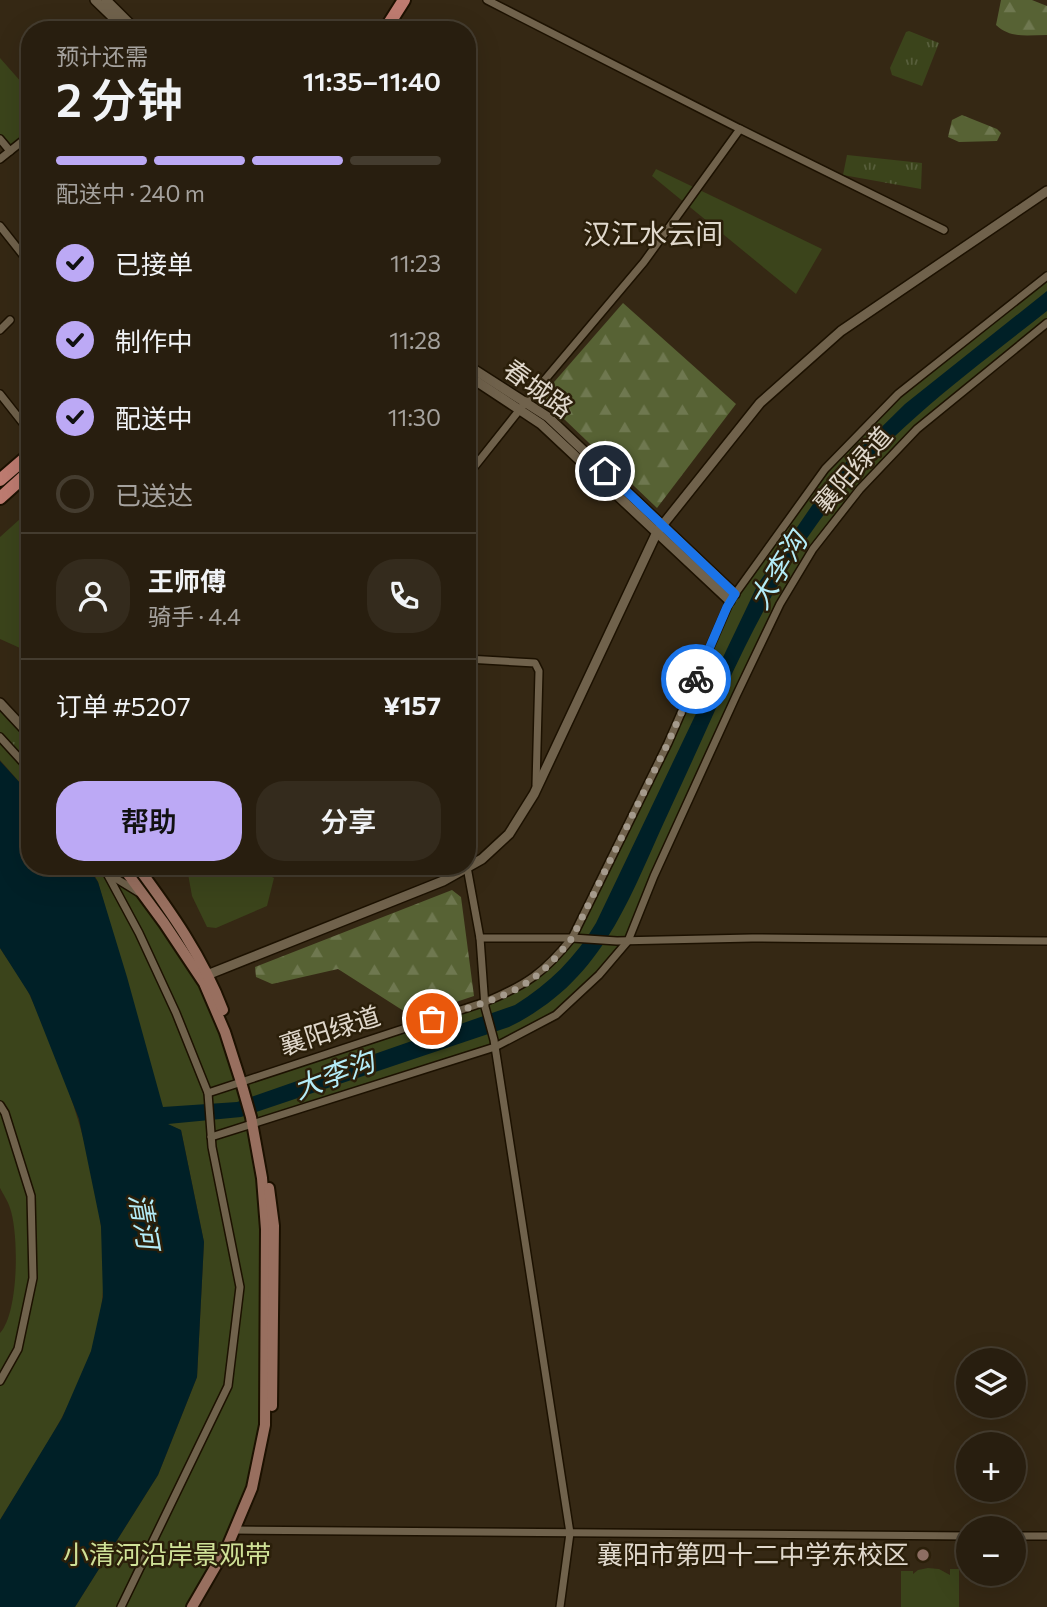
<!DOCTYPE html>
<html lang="zh">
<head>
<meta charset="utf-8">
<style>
	:root { --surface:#281e0f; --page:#342b1d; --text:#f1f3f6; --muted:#a5a29e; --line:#443c2f; --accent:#bca9f5 }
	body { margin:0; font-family:Commissioner,"Noto Sans SC",sans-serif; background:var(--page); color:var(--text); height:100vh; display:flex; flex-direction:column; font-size:26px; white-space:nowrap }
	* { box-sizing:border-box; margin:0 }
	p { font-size:23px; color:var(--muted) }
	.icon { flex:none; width:38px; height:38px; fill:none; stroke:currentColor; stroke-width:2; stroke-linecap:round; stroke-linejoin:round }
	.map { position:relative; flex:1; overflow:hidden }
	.drawer { position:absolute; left:21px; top:21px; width:455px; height:854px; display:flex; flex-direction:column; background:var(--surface); border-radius:28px; box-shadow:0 7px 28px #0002,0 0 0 2px var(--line) }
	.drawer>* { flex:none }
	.tools { position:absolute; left:956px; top:1348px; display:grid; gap:14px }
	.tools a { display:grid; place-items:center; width:70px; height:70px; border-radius:50%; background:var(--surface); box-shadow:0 7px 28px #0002,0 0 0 2px var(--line); font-size:35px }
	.pin { position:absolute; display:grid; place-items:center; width:60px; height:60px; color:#fff; margin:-30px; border:4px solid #fff; border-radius:50%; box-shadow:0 2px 7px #0007 }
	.courier { position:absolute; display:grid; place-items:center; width:70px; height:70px; margin:-35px; border:5px solid #1a73e8; border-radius:50%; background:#fff; color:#222; box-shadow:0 2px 9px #0007 }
	.summary em { font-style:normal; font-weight:600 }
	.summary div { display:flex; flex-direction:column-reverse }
	.summary { display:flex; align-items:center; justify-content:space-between; height:119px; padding:0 35px }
	h1 { font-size:46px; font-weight:600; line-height:52px }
	.bar { display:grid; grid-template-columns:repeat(4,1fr); gap:10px 7px; align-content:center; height:84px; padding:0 35px }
	.bar i { height:9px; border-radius:5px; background:var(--line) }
	.bar .current { background:var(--accent) }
	.bar p { grid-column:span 4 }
	.line { display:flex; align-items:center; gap:18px; padding:0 35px; border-top:2px solid var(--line) }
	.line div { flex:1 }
	.round { display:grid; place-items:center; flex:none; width:74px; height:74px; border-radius:28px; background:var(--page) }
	ol { padding:0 35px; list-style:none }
	li { display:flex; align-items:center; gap:21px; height:77px }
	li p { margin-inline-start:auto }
	li .icon { padding:7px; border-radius:50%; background:var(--accent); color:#111; stroke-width:4 }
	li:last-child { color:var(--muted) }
	li i { width:38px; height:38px; border:4px solid var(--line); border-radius:50% }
	.action { display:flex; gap:14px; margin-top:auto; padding:14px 35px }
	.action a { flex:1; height:80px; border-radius:28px; background:var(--accent); color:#111; font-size:28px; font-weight:600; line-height:80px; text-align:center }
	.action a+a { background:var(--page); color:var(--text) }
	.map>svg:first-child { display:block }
	.grass { fill:url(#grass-tufts) }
	.forest { fill:url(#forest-firs) }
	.park { fill:#3b441b }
	.water { fill:#002027 }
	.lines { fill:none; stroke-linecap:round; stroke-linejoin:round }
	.minor-casing { stroke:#1c1100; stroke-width:10 }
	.tertiary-casing { stroke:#1c1100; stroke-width:12 }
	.secondary-casing { stroke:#1c1100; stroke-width:14 }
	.primary-casing { stroke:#1c1100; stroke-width:16 }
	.minor { stroke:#70624c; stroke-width:7 }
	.tertiary { stroke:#70624c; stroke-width:9 }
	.secondary { stroke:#986f5f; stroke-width:10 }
	.primary { stroke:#bf7c71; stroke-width:12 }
	.done { stroke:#a49a8c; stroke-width:7; stroke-dasharray:0 12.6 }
	.route { stroke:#1a73e8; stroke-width:9 }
	.education-dot { fill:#8d6e63; stroke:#2b1f0a; stroke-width:2.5 }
	.labels { text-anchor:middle; stroke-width:5; stroke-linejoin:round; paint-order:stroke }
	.street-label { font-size:26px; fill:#e0d8cc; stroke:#2b1f0a }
	.park-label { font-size:26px; fill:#cfe197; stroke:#2b1f0a }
	.poi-label { font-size:26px; fill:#e0d8cc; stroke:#2b1f0a; text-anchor:end }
	.neighbourhood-label { font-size:28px; fill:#e0d8cc; stroke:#2b1f0a }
	.water-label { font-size:28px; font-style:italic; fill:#b4ecf8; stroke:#2b1f0a }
</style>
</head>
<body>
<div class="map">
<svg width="1047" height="1607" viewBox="0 0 1047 1607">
	<defs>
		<pattern id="grass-tufts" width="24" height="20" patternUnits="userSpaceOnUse" patternTransform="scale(1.75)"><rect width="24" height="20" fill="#3b441b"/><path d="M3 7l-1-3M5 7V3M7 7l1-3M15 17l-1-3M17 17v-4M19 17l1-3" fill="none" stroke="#575e3b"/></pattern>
		<pattern id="forest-firs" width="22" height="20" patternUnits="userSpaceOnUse" patternTransform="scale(1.75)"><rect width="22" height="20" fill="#576234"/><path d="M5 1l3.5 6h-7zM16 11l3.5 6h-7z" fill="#6f7850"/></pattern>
	</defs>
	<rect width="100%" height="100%" fill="#352814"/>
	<g class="grass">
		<polygon points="909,31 939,43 922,86 892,75 890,68 906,32"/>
		<polygon points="847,155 922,163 921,189 843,175"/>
		<polygon points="0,703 30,736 30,794 0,760"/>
	</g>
	<g class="forest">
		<path d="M1001,0H1032L1047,6V35C1028,35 1011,39 996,25Z"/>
		<polygon points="962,115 997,129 1001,133 997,141 959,142 948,137 952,120"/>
		<polygon points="623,303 736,404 657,508 541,397"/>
		<polygon points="452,890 461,897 474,996 417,1015 410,1015 338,969 272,984 256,977 255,967"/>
	</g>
	<g class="park">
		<polygon points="0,58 30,92 30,135 10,151 0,139"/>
		<polygon points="656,169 822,249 796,294 652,176"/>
		<polygon points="1047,277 1047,323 917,429 860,489 813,549 780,604 628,941 556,1015 495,1047 234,1130 257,1127 268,1425 248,1485 196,1607 75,1607 158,1475 197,1377 204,1242 181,1130 166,1124 98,882 90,866 122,866 204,983 241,1082 521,987 572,938 668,743 730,601 825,469 898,394"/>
		<polygon points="30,510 30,648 20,648 0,639 0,537"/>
		<polygon points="180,866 260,866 266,874 274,878 267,906 216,928 207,927 192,896 188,874"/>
		<path d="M0,948C10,964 23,980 31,998C76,1095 128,1246 91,1352C70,1413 33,1466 0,1520V1333C19,1313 19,1233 10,1208C8,1201 3,1194 0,1188Z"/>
		<polygon points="928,1568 939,1569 950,1575 950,1569 959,1569 959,1607 901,1607 901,1571 913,1571 913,1574 918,1570"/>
	</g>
	<path class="water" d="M1047,291V311C953,385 863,449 798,552C747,631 711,722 671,807C629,897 605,980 509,1027L241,1117L168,1124L181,1130L204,1242L197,1377L158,1475L75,1607H0V1520L62,1418L91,1351L103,1297L101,1226L79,1119L30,995L0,948V761L30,794V866H87L98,882L127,977L163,1107L237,1102L515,1005C549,984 576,957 596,923L758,584L833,475L905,404Z"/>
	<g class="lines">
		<g class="minor-casing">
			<g id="minor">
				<polyline points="740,129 944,230"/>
				<polyline points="0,139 10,151"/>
				<polyline points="0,159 30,135"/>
				<polyline points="0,226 30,264"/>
				<polyline points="0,330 10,320"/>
				<polyline points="0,394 30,432"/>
				<polyline points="467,476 521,408 644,262 740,129 487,0"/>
				<polyline points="467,659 535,663 539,671 536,785"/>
				<polyline points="0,737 30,770"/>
				<polyline points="103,866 139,933 176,1013 208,1093 212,1147 240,1287 228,1386 121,1607"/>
				<polyline points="467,867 480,938"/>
				<polyline points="107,873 138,892"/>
				<path d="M208,1093L485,1002C526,985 544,973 572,938L668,743L730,601L825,469L898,394L1047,276"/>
				<polyline points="0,1105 5,1113 31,1196 33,1278 18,1349 0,1381"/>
				<polyline points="211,1137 495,1047 556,1015 599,975 628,941 654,876 736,696 780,604 813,549 860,489 917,429 1047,323"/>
				<polyline points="234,1530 968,1536"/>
				<polyline points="1013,1536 1047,1536"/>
				<polyline points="560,1607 570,1533 494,1040 485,1007 480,938 572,938 617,941 752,938 1047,941"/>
			</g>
		</g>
		<g class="tertiary-casing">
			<g id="tertiary">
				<polyline points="95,0 126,30"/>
				<polyline points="106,0 136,30"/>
				<polyline points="467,365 548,417 735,594"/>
				<polyline points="467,375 541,424 730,601"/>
				<polyline points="0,703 27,732"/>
				<polyline points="202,977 443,881 482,859 509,834 534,794 657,532 760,403 841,331 1047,191"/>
			</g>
		</g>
		<g class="secondary-casing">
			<g id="secondary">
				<polyline points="27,732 30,736"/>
				<polyline points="122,866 164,923 204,983 225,1032 241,1082 251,1117 262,1178 266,1229 265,1425 252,1488 228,1545 192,1607"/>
				<path d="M137,866C171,912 203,957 223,1010"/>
				<polyline points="269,1188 274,1226 272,1406"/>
			</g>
		</g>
		<g class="primary-casing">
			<g id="primary">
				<polyline points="385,30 404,0"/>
				<polyline points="0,480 30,454"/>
				<polyline points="0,498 30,471"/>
			</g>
		</g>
		<use href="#minor" class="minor"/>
		<use href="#tertiary" class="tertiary"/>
		<use href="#secondary" class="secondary"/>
		<use href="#primary" class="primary"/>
	</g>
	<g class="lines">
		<path class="done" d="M432,1019C461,1010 493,1002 520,987C541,975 557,957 572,938L668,743L696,679"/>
		<polyline class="route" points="605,471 735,594 727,607 696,679"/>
	</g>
	<circle class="education-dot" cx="923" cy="1555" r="7"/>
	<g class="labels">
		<g class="street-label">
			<text transform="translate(538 389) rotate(36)" y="9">春城路</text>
			<text transform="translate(853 470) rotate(-49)" y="9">襄阳绿道</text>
			<text transform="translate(330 1031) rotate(-18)" y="9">襄阳绿道</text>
		</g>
		<g class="park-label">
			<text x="167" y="1564">小清河沿岸景观带</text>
		</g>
		<g class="poi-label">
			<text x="909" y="1564">襄阳市第四十二中学东校区</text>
		</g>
		<g class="neighbourhood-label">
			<text x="653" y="244">汉江水云间</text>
		</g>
		<g class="water-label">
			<text transform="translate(778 570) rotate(-59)" y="10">大李沟</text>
			<text transform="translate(334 1075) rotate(-21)" y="10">大李沟</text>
			<text transform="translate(144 1221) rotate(80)" y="10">清河</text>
		</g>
	</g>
</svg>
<div class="tools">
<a><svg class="icon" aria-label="layers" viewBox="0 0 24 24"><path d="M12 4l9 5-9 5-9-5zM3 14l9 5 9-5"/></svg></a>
<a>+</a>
<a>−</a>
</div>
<div class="pin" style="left:432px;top:1019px;background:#ea580c"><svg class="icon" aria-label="bag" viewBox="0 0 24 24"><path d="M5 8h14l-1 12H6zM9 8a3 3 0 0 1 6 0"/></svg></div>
<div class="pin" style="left:605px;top:471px;background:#1f2937"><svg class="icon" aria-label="home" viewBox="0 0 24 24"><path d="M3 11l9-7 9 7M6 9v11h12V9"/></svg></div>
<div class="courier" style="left:696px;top:679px"><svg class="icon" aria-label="bike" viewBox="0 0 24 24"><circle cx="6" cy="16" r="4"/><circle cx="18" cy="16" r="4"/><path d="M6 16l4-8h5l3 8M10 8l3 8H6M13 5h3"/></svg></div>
<section class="drawer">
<div class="summary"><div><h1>2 分钟</h1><p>预计还需</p></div><em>11:35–11:40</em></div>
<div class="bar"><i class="current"></i><i class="current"></i><i class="current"></i><i></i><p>配送中 · 240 m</p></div>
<ol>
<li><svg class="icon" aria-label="check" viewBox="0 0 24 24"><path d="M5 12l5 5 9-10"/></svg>已接单<p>11:23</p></li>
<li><svg class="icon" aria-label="check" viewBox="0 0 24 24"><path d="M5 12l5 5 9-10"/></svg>制作中<p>11:28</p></li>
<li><svg class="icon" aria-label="check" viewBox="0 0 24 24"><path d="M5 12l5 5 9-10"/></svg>配送中<p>11:30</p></li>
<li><i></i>已送达</li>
</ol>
<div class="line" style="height:126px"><a class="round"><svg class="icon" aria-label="person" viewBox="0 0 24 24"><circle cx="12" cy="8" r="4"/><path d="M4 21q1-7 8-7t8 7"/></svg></a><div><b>王师傅</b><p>骑手 · 4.4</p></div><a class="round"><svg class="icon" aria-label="phone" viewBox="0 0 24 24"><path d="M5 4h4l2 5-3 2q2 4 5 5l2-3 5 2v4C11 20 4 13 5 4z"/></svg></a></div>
<div class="line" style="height:91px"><div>订单 #5207</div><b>¥157</b></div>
<div class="action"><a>帮助</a><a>分享</a></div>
</section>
</div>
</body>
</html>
